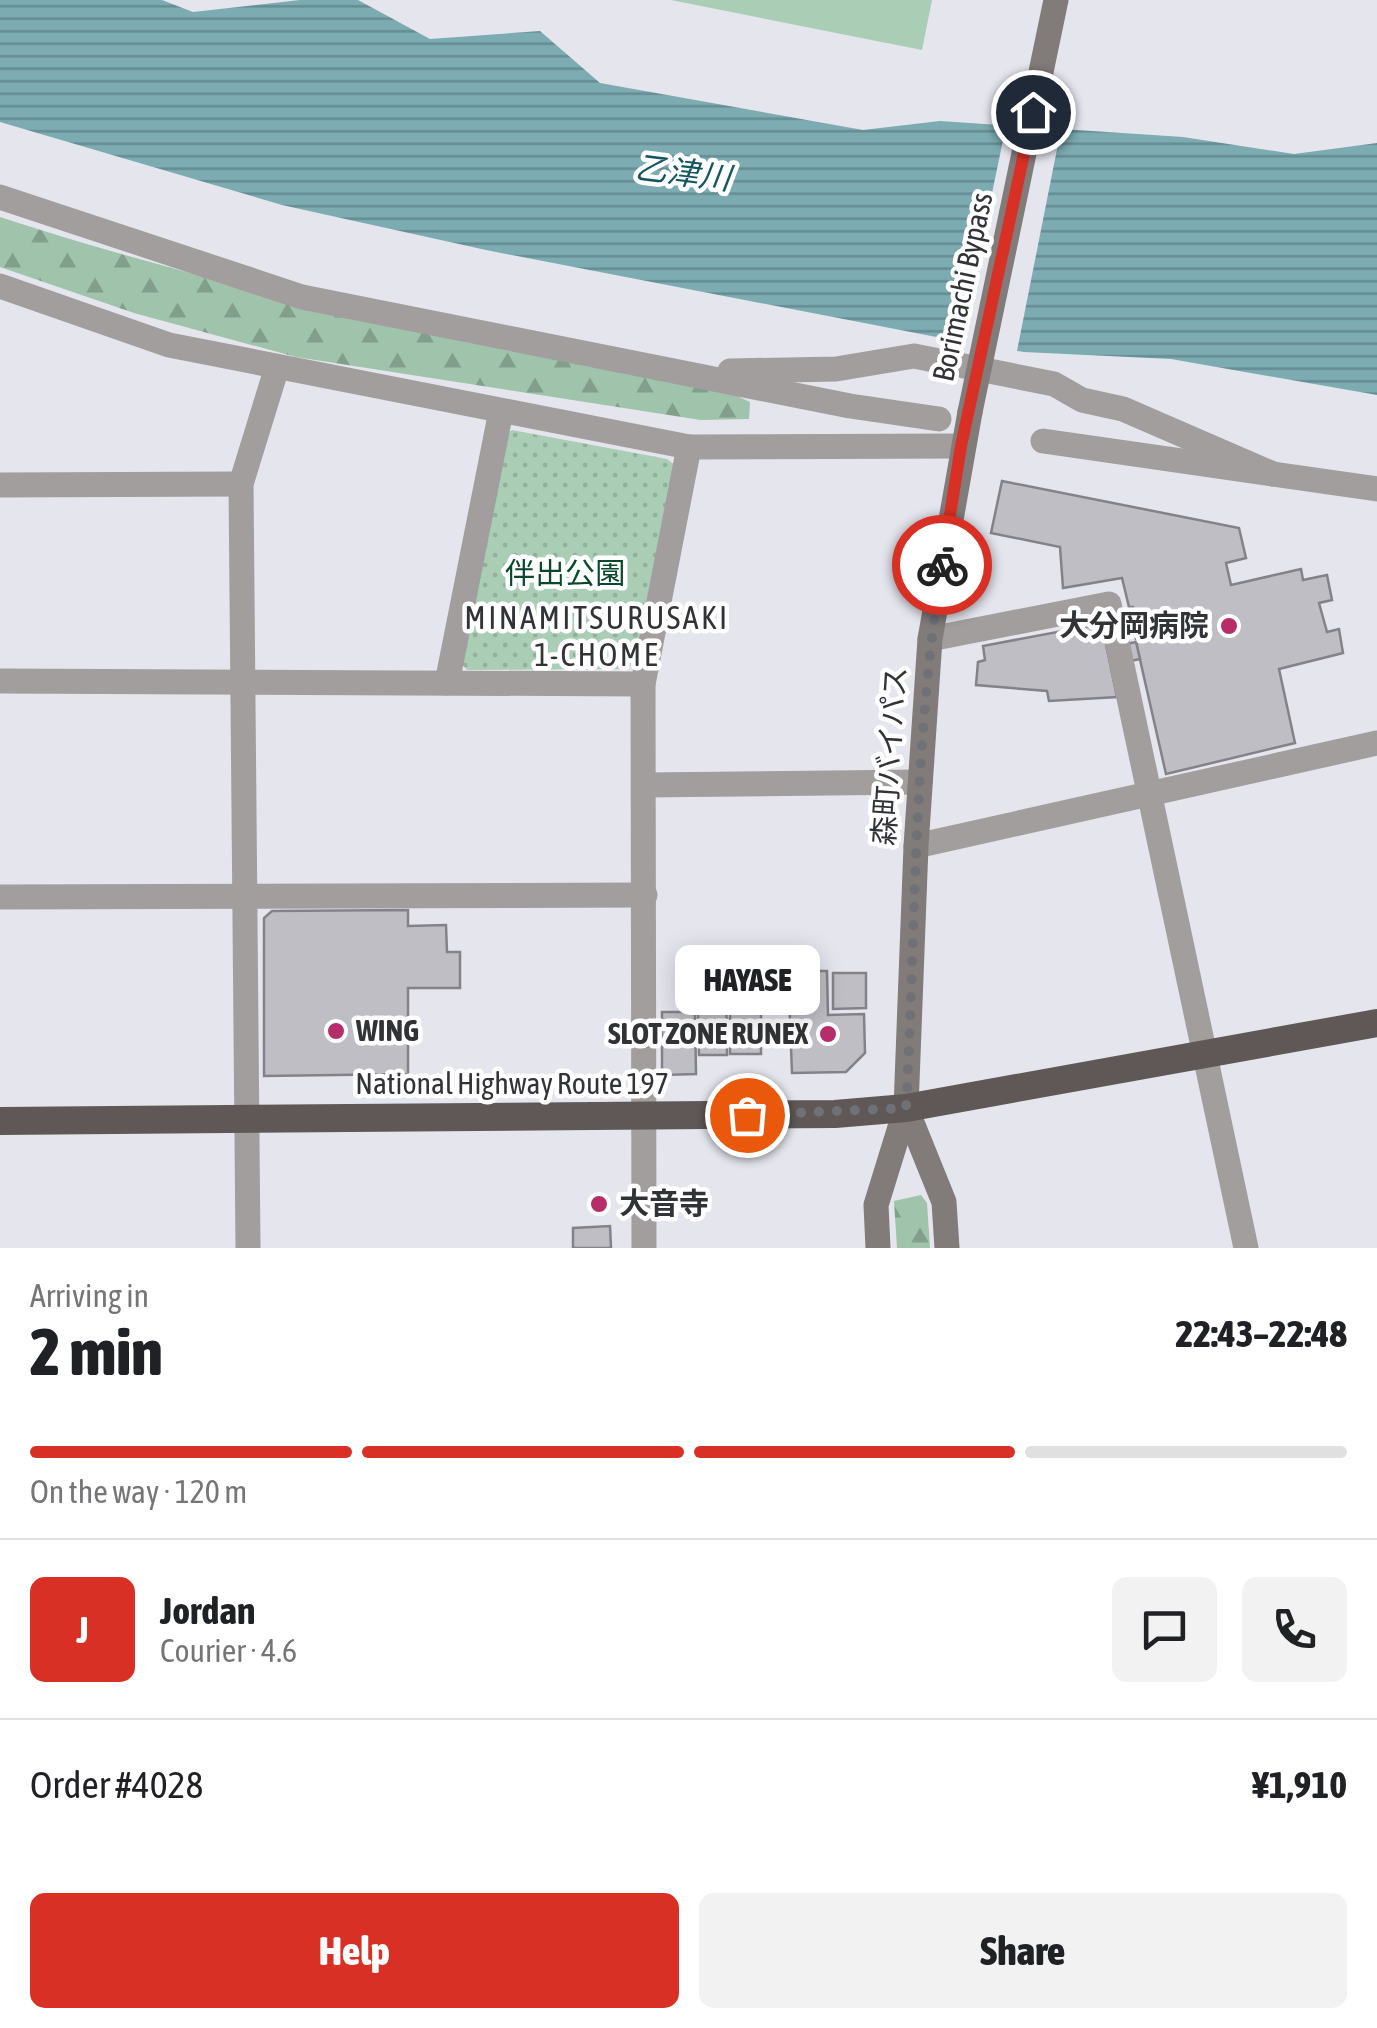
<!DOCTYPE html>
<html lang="en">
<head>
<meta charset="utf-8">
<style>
	:root { --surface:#fff; --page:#f2f2f2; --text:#202124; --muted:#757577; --line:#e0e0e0; --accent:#d93025 }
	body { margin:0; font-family:"Asap Condensed","Noto Sans JP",sans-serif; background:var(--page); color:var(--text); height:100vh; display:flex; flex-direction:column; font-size:38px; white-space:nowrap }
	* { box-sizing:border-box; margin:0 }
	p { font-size:32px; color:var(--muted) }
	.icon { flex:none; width:55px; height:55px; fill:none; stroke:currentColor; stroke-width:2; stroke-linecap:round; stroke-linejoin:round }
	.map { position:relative; height:1248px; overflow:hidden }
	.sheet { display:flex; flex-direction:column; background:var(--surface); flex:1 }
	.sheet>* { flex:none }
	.pin { position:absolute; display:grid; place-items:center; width:85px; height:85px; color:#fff; margin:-42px; border:5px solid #fff; border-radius:50%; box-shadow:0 2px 10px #0007 }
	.courier { position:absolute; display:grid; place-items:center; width:100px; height:100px; margin:-50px; border:8px solid #d93025; border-radius:50%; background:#fff; color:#222; box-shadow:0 2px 12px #0007 }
	.bubble { position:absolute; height:70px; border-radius:15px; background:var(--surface); box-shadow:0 5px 25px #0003; font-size:32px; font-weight:800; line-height:70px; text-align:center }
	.overview em { font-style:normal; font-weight:800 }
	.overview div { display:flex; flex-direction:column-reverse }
	.overview { display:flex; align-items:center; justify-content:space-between; height:170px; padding:0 30px }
	h1 { font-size:65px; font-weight:800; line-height:75px }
	.bar { display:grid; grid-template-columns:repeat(4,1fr); gap:15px 10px; align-content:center; height:120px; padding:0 30px }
	.bar i { height:12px; border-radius:8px; background:var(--line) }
	.bar .selected { background:var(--accent) }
	.bar p { grid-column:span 4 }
	.line { display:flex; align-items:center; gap:25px; padding:0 30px; border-top:2px solid var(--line) }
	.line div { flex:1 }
	.round { display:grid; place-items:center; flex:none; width:105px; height:105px; border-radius:15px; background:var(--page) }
	.button { display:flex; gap:20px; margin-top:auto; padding:20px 30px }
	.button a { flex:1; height:115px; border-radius:15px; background:var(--accent); color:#fff; font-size:40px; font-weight:800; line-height:115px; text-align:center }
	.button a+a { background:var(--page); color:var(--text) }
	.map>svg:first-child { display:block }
	.forest { fill:url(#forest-firs) }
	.park { fill:url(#park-dots) }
	.garden { fill:#a9cdb5 }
	.water { fill:url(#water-rules) }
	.pier { fill:#e4e5ed }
	.building { fill:#c0bec5; stroke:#848289; stroke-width:2.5 }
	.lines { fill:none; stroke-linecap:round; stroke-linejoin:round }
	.minor { stroke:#a29e9d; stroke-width:25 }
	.tertiary { stroke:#a29e9d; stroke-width:25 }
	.secondary { stroke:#817b7a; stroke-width:25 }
	.trunk { stroke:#5f5856; stroke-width:28 }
	.secondary-bridge { stroke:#817b7a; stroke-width:25 }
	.done { stroke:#707176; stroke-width:10; stroke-dasharray:0 18 }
	.route { stroke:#d93025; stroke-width:12 }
	.poi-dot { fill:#b72d69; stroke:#fff; stroke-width:4 }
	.labels { text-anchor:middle; stroke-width:9; stroke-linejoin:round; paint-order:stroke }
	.street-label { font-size:30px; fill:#323336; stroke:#fff }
	.park-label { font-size:30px; fill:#09482a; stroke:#fff }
	.poi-label { font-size:30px; font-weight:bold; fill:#323336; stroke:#fff; text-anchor:end }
	.water-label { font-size:32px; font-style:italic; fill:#14565f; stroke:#fff }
	.neighbourhood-label { font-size:32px; letter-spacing:2.5px; fill:#323336; stroke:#fff }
</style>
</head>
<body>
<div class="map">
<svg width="1377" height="1248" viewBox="0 0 1377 1248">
	<defs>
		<pattern id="forest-firs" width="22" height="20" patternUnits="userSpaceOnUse" patternTransform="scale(2.5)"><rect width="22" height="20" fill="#9fc3ab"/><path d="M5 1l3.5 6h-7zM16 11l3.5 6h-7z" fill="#829f8c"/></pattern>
		<pattern id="park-dots" width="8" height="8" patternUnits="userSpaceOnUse" patternTransform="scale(2.5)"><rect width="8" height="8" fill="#a9cdb5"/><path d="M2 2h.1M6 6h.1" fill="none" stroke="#92b09c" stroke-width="1.8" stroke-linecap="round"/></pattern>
		<pattern id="water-rules" width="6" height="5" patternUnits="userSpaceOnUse" patternTransform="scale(2.5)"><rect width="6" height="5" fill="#7cabb2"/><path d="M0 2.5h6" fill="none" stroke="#668c92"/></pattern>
	</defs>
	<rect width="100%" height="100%" fill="#e4e5ed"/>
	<g class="forest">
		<path d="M0,217C235,294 476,340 718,387L750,402L749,419L701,420L296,357L134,313L0,267Z"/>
		<polygon points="921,1195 927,1203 930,1248 897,1248 894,1201"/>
	</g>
	<polygon class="park" points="512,430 667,459 676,466 637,660 627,669 467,670 458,660 504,436"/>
	<polygon class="garden" points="671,0 932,0 922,50"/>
	<polygon class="water" points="0,0 162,0 193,12 300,0 358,0 430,39 540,31 600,83 863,130 940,121 1183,137 1294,154 1377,143 1377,395 1171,359 1024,352 952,340 486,250 282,205 0,122"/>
	<polygon class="pier" points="1007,121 1062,124 1016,356 960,347"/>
	<g class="building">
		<polygon points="1002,481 1239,528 1246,558 1226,563 1231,585 1301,569 1303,580 1327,575 1332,600 1319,603 1327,632 1339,629 1343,653 1279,669 1295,743 1166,774 1136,642 1141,642 1136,639 1133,607 1129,607 1122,578 1063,588 1060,547 991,533"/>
		<polygon points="1089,626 1099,632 1106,644 1117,697 1049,701 1047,691 976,685 978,662 985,660 983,646"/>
		<polygon points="1136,642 1140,659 1111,665 1107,648"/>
		<polygon points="408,910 408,926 446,925 447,952 460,952 460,988 408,988 408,1074 264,1076 264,918 272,911"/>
		<polygon points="788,971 827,971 828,1015 864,1014 865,1053 846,1072 792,1073"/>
		<polygon points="697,973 726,973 727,1055 699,1055"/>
		<polygon points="833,973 866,973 866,1008 833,1009"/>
		<rect x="730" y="979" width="31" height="75"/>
		<polygon points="662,1012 695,1012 696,1074 662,1075"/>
		<polygon points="610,1226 611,1248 573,1248 573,1228"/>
	</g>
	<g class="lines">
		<g class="minor">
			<polyline points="0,197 302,297 850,406 939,419"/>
			<polyline points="730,371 836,369 914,356 1054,384 1082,400 1123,409 1273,474"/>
			<polyline points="1043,441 1377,489"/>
			<polyline points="0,485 241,484"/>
			<polyline points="930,639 1109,604 1246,1248"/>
			<polyline points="0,681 643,684"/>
			<polyline points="447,683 501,411"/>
			<polyline points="644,785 920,782"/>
			<polyline points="916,846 1377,743"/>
			<polyline points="0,897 645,895"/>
			<polyline points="248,1248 241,484 277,367"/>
			<polyline points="644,1248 643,684 689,447"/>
		</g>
		<polyline class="tertiary" points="0,286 169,345 689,447 961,446"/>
		<g class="secondary">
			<polyline points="906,1108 944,1202 947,1248"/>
			<polyline points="878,1248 876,1205 906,1108 916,846 930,639 970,412"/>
		</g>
		<polyline class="trunk" points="0,1121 835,1114 906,1108 1377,1023"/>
		<polyline class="secondary-bridge" points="970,412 1056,0"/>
	</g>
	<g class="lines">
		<path class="done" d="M747,1115L906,1108C916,927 913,744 942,565"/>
		<polyline class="route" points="942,565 961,446 1033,112"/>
	</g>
	<g class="poi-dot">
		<circle cx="1229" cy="626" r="10"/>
		<circle cx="336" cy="1031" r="10"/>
		<circle cx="828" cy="1034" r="10"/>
		<circle cx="599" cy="1204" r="10"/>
	</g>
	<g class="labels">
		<g class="street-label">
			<text transform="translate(963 287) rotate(-78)" y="10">Borimachi Bypass</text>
			<text transform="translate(890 756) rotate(-86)" y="10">森町バイパス</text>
			<text x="512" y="1094">National Highway Route 197</text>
		</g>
		<g class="park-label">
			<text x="565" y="584">伴出公園</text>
		</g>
		<g class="poi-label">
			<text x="1209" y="636">大分岡病院</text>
			<text x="356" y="1041" text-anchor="start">WING</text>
			<text x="808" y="1044">SLOT ZONE RUNEX</text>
			<text x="619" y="1214" text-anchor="start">大音寺</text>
		</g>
		<g class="water-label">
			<text transform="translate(683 173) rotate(7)" y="11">乙津川</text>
		</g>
		<g class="neighbourhood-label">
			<text x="597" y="629">MINAMITSURUSAKI<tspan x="597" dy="37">1-CHOME</tspan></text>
		</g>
	</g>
</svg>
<div class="pin" style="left:747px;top:1115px;background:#ea580c"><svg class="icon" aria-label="bag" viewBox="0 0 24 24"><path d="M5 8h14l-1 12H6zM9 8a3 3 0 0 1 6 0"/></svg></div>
<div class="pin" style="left:1033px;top:112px;background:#1f2937"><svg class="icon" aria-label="home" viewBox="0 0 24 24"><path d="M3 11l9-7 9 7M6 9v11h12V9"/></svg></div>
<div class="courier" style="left:942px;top:565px"><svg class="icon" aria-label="bike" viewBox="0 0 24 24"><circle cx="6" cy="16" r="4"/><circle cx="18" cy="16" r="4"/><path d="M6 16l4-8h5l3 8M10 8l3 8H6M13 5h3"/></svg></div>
<div class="bubble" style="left:675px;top:945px;width:145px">HAYASE</div>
</div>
<section class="sheet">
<div class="overview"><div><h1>2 min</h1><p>Arriving in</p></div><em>22:43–22:48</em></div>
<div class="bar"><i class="selected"></i><i class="selected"></i><i class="selected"></i><i></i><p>On the way · 120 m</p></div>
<div class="line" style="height:180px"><b class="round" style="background:var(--accent);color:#fff">J</b><div><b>Jordan</b><p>Courier · 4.6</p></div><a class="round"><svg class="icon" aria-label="chat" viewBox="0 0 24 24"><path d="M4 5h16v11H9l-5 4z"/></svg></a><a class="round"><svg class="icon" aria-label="phone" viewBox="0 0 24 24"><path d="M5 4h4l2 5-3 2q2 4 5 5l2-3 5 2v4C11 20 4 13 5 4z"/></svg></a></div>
<div class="line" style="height:130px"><div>Order #4028</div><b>¥1,910</b></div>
<div class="button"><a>Help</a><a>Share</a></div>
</section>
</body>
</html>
